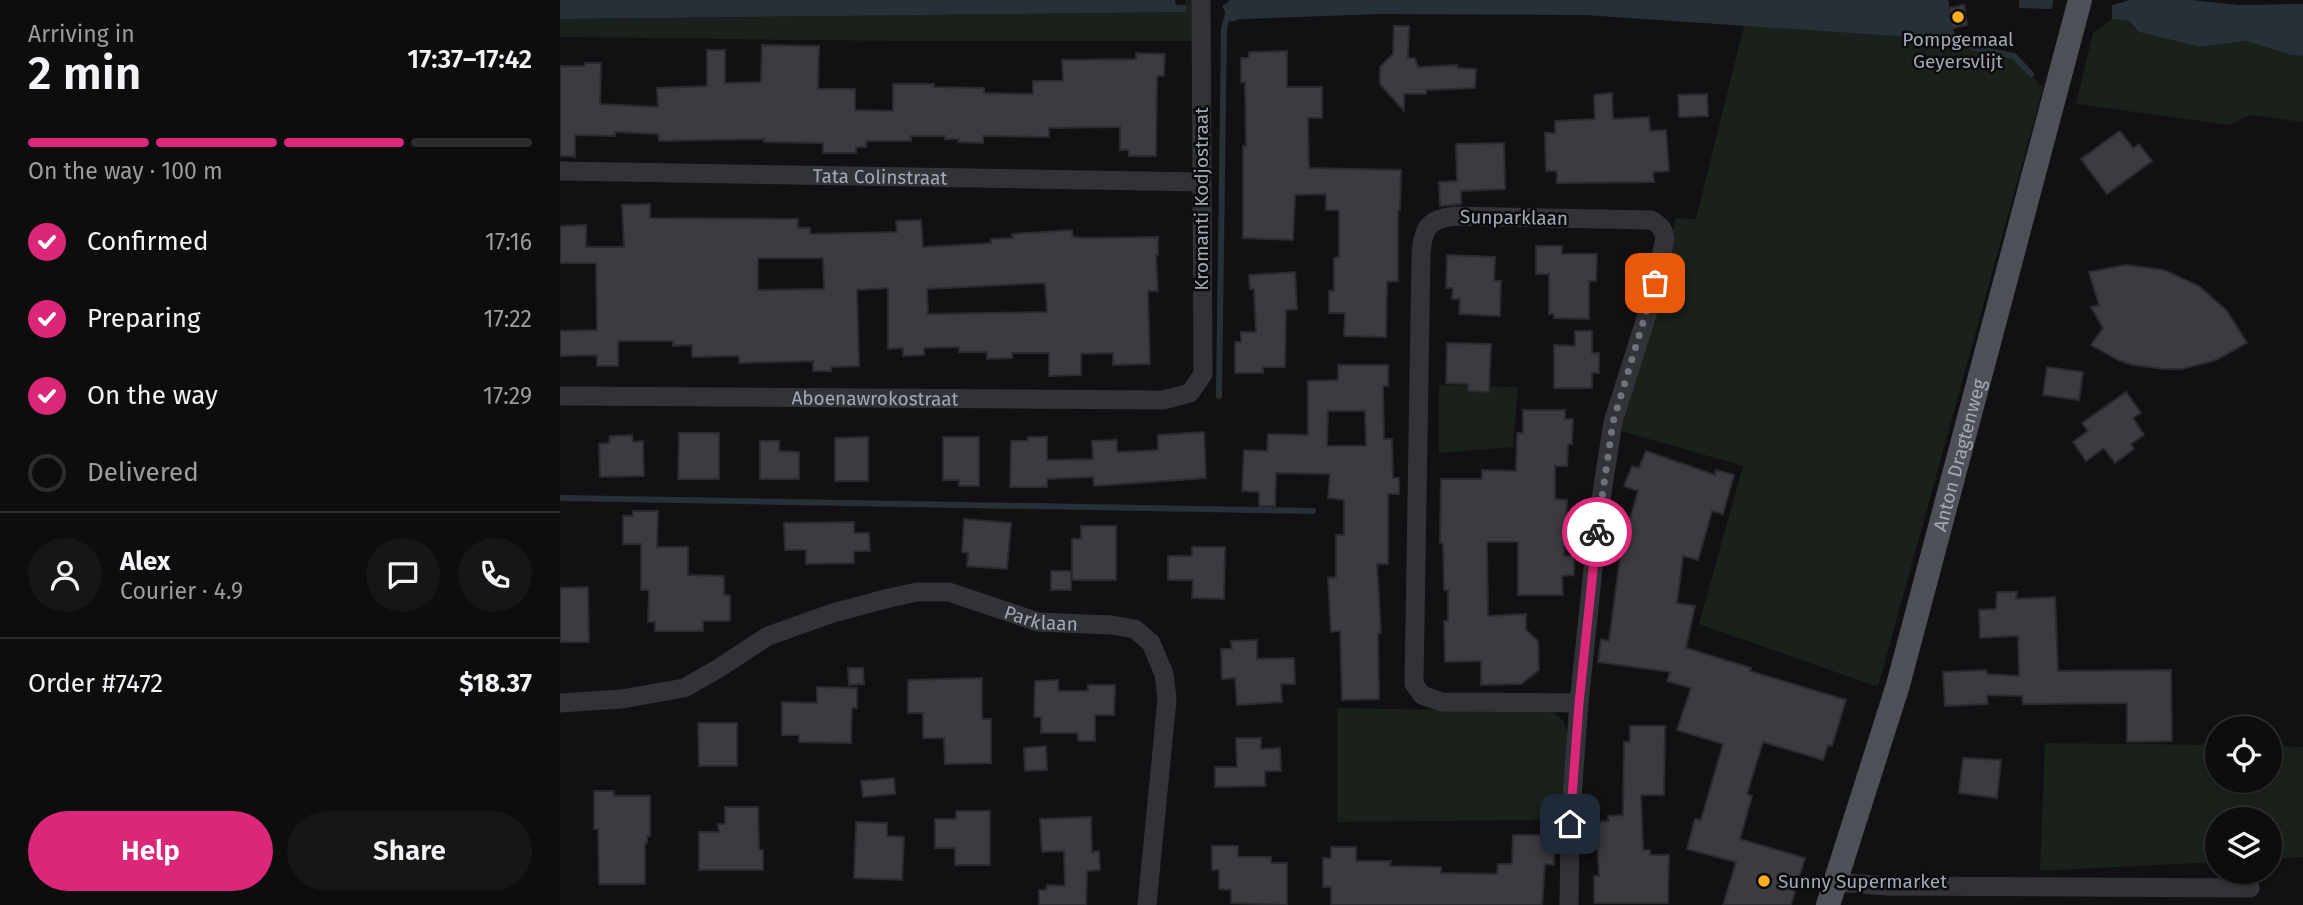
<!DOCTYPE html>
<html lang="en">
<head>
<meta charset="utf-8">
<style>
	:root { --surface:#0d0d0e; --page:#161617; --text:#f1f3f6; --muted:#9a9c9e; --line:#2d2d2e; --accent:#db2777 }
	body { margin:0; font-family:"Fira Sans",sans-serif; background:var(--page); color:var(--text); height:100vh; display:flex; flex-direction:column; font-size:26px; white-space:nowrap }
	* { box-sizing:border-box; margin:0 }
	p { font-size:23px; color:var(--muted) }
	.icon { flex:none; width:38px; height:38px; fill:none; stroke:currentColor; stroke-width:2; stroke-linecap:round; stroke-linejoin:round }
	.map { position:relative; flex:1; overflow:hidden }
	.details { display:flex; flex-direction:column; background:var(--surface); width:560px }
	.details>* { flex:none }
	.controls { position:absolute; left:1645px; top:716px; display:grid; gap:14px }
	.controls a { display:grid; place-items:center; width:77px; height:77px; border-radius:50%; background:var(--surface); box-shadow:0 2px 5px #0004,0 0 0 2px var(--line); font-size:35px }
	.pin { position:absolute; display:grid; place-items:center; width:60px; height:60px; color:#fff; margin:-30px; border-radius:14px; box-shadow:0 4px 10px #0006 }
	.courier { position:absolute; display:grid; place-items:center; width:70px; height:70px; margin:-35px; border:5px solid #db2777; border-radius:50%; background:#fff; color:#222; box-shadow:0 2px 9px #0007 }
	.headline em { font-style:normal; font-weight:600 }
	.headline div { display:flex; flex-direction:column-reverse }
	.headline { display:flex; align-items:center; justify-content:space-between; height:119px; padding:0 28px }
	h1 { font-size:46px; font-weight:600; line-height:52px }
	.bar { display:grid; grid-template-columns:repeat(4,1fr); gap:10px 7px; align-content:center; height:84px; padding:0 28px }
	.bar i { height:9px; border-radius:5px; background:var(--line) }
	.bar .active { background:var(--accent) }
	.bar p { grid-column:span 4 }
	.line { display:flex; align-items:center; gap:18px; padding:0 28px; border-top:2px solid var(--line) }
	.line div { flex:1 }
	.round { display:grid; place-items:center; flex:none; width:74px; height:74px; border-radius:37px; background:var(--page) }
	ol { padding:0 28px; list-style:none }
	li { display:flex; align-items:center; gap:21px; height:77px }
	li p { margin-inline-start:auto }
	li .icon { padding:7px; border-radius:50%; background:var(--accent); color:#fff; stroke-width:4 }
	li:last-child { color:var(--muted) }
	li i { width:38px; height:38px; border:4px solid var(--line); border-radius:50% }
	.primary-button { display:flex; gap:14px; margin-top:auto; padding:14px 28px }
	.primary-button a { flex:1; height:80px; border-radius:42px; background:var(--accent); color:#fff; font-size:28px; font-weight:600; line-height:80px; text-align:center }
	.primary-button a+a { background:var(--page); color:var(--text) }
	main { display:flex; flex:1; min-height:0 }
	.map>svg:first-child { display:block }
	.green { fill:#19211a }
	.water { fill:#273037 }
	.lines { fill:none; stroke-linecap:round; stroke-linejoin:round }
	.stream { stroke:#273037; stroke-width:6 }
	.building { fill:#3b3c40; stroke:#2b2b2f; stroke-width:2; fill-rule:evenodd }
	.minor { stroke:#323338; stroke-width:19 }
	.major { stroke:#4e5057; stroke-width:24 }
	.done { stroke:#6f737c; stroke-width:7; stroke-dasharray:0 12.6 }
	.route { stroke:#db2777; stroke-width:9 }
	.poi-dot { fill:#fcae20; stroke:#0c0c0e; stroke-width:2.5 }
	.labels { text-anchor:middle; stroke-width:5; stroke-linejoin:round; paint-order:stroke }
	.poi-label { font-size:19px; fill:#a2a8b4; stroke:#0c0c0e }
	.street-label { font-size:19px; fill:#a2a8b4; stroke:#0c0c0e }
</style>
</head>
<body>
<main>
<section class="details">
<div class="headline"><div><h1>2 min</h1><p>Arriving in</p></div><em>17:37–17:42</em></div>
<div class="bar"><i class="active"></i><i class="active"></i><i class="active"></i><i></i><p>On the way · 100 m</p></div>
<ol>
<li><svg class="icon" aria-label="check" viewBox="0 0 24 24"><path d="M5 12l5 5 9-10"/></svg>Confirmed<p>17:16</p></li>
<li><svg class="icon" aria-label="check" viewBox="0 0 24 24"><path d="M5 12l5 5 9-10"/></svg>Preparing<p>17:22</p></li>
<li><svg class="icon" aria-label="check" viewBox="0 0 24 24"><path d="M5 12l5 5 9-10"/></svg>On the way<p>17:29</p></li>
<li><i></i>Delivered</li>
</ol>
<div class="line" style="height:126px"><a class="round"><svg class="icon" aria-label="person" viewBox="0 0 24 24"><circle cx="12" cy="8" r="4"/><path d="M4 21q1-7 8-7t8 7"/></svg></a><div><b>Alex</b><p>Courier · 4.9</p></div><a class="round"><svg class="icon" aria-label="chat" viewBox="0 0 24 24"><path d="M4 5h16v11H9l-5 4z"/></svg></a><a class="round"><svg class="icon" aria-label="phone" viewBox="0 0 24 24"><path d="M5 4h4l2 5-3 2q2 4 5 5l2-3 5 2v4C11 20 4 13 5 4z"/></svg></a></div>
<div class="line" style="height:91px"><div>Order #7472</div><b>$18.37</b></div>
<div class="primary-button"><a>Help</a><a>Share</a></div>
</section>
<div class="map">
<svg width="1743" height="905" viewBox="0 0 1743 905">
	<rect width="100%" height="100%" fill="#111113"/>
	<g class="green">
		<polygon points="625,0 634,0 634,41 338,41 0,37 0,19 626,12"/>
		<polygon points="1552,19 1569,21 1579,32 1639,47 1686,41 1731,55 1743,56 1743,122 1689,115 1670,125 1516,104 1533,33"/>
		<polygon points="1184,25 1396,40 1415,48 1454,56 1483,88 1318,687 1139,624 1183,466 1061,431 1096,305 1116,218 1136,219"/>
		<polygon points="879,385 958,387 953,447 879,453"/>
		<polygon points="777,708 992,712 1003,720 1008,733 1003,820 777,822"/>
		<polygon points="1485,743 1657,745 1657,780 1710,780 1710,746 1743,747 1743,857 1710,859 1710,819 1657,819 1657,862 1480,871"/>
	</g>
	<g class="water">
		<polygon points="0,0 615,0 616,5 626,5 626,12 0,19"/>
		<polygon points="672,0 1388,0 1396,40 1025,15 821,14 681,19 670,22 662,6"/>
		<polygon points="1459,0 1493,0 1492,9 1459,8"/>
		<polygon points="1570,0 1631,0 1679,5 1743,4 1743,56 1731,55 1686,41 1640,47 1579,32 1569,21 1552,19 1552,5"/>
	</g>
	<g class="lines">
		<g class="stream">
			<polyline points="1396,40 1415,48 1454,56 1471,74"/>
			<polyline points="659,396 664,28 672,0"/>
			<polyline points="0,498 753,511"/>
		</g>
	</g>
	<g class="building">
		<polygon points="1404,5 1407,25 1392,28 1389,8"/>
		<polygon points="834,26 849,26 848,58 855,58 858,67 897,65 898,68 916,69 915,88 866,90 866,94 844,94 844,111 820,84 820,67 833,54"/>
		<polygon points="202,45 259,46 258,89 295,89 295,110 333,111 333,84 374,84 374,87 424,88 424,93 473,94 473,81 503,81 502,60 576,59 576,53 605,54 604,76 597,76 596,156 569,156 569,150 560,150 560,127 489,128 489,137 423,136 423,143 398,142 399,139 385,139 385,136 351,136 351,141 306,141 306,147 296,147 296,153 263,153 263,143 204,142 204,139 99,141 98,134 55,132 55,136 15,135 15,157 0,156 0,66 25,66 25,63 41,63 40,104 98,107 97,88 147,86 147,50 165,50 165,83 201,82"/>
		<polygon points="727,51 727,87 762,87 762,118 748,118 749,168 841,170 840,210 838,210 838,281 827,282 826,337 784,336 785,313 769,313 769,291 774,291 774,258 779,257 779,210 766,210 766,194 735,195 733,240 683,238 683,146 686,146 685,82 681,82 681,58 689,58 689,52"/>
		<polygon points="1052,93 1053,119 1089,117 1090,131 1106,130 1109,171 1093,172 1094,182 997,183 997,171 986,171 985,133 995,133 995,121 1035,119 1034,95"/>
		<polygon points="1147,94 1148,116 1119,117 1118,95"/>
		<polygon points="1560,131 1573,148 1579,144 1592,161 1547,194 1521,159"/>
		<polygon points="944,143 945,189 901,191 901,204 880,206 879,182 897,181 896,144"/>
		<path d="M90,204V218L238,219V228H250V234L337,232L336,221L361,220L363,247L431,243V239L453,238L452,234L512,230L513,237L524,238L598,237V255H596L598,291H588L590,364L553,365V353L521,354V375L489,376V353H452V358L427,359V352H399V347L364,348V355L343,356V348L328,349V288L297,290L299,366L271,367V371H253V361L179,363V356L132,357V345L113,346V341H58V366H37V355L0,356V331L37,330L36,263H0V226L26,225V247H64L62,205ZM198,258H263L264,289L198,290ZM485,283L487,312L368,314L367,289Z"/>
		<polygon points="976,246 1002,246 1002,254 1037,254 1036,281 1029,281 1029,319 994,318 994,314 989,314 989,274 976,274"/>
		<polygon points="887,255 935,257 934,281 941,281 940,316 899,314 900,299 892,299 893,288 886,288"/>
		<polygon points="1566,265 1604,270 1639,286 1667,311 1687,343 1656,360 1622,369 1605,369 1572,365 1558,360 1531,345 1543,328 1531,307 1539,305 1529,272"/>
		<polygon points="735,272 737,309 726,310 725,367 703,367 703,373 675,373 675,342 681,342 681,332 696,332 694,289 690,289 689,275"/>
		<polygon points="1015,331 1032,331 1032,353 1039,353 1039,373 1032,373 1032,388 994,388 994,345 1015,346"/>
		<polygon points="887,343 931,344 929,392 908,391 908,384 886,383"/>
		<path d="M778,365H828V386H823L824,439H832L833,478H839V494H828V564H817L821,633L818,634L819,699L782,700L780,631L771,632L768,578L776,577V535H784V500L768,498L770,474L716,473L715,506H699V492L682,491L684,450L707,451L708,434L748,435V381L778,380ZM768,411H805L806,446H767Z"/>
		<polygon points="1487,367 1523,372 1519,400 1483,395"/>
		<polygon points="1566,392 1581,413 1573,418 1584,435 1571,444 1574,449 1555,463 1544,448 1526,461 1513,442 1528,431 1522,423"/>
		<polygon points="963,410 1005,410 1005,419 1013,419 1012,444 1008,444 1007,466 995,466 995,499 1007,500 1004,556 1014,556 1014,575 1002,576 1003,595 958,595 958,542 927,542 928,616 966,614 966,630 978,641 979,670 961,684 921,685 921,661 885,662 884,621 888,621 888,590 884,590 883,543 880,543 881,479 922,479 922,470 956,471 957,433 963,433"/>
		<polygon points="644,432 646,478 534,486 533,477 487,479 487,487 450,487 451,441 468,441 468,437 487,437 487,460 533,459 532,441 557,440 557,452 598,450 598,435"/>
		<polygon points="119,433 159,433 159,479 118,479"/>
		<polygon points="72,435 73,442 83,441 84,476 40,477 39,444 49,443 50,436"/>
		<polygon points="308,437 308,481 275,481 275,438"/>
		<polygon points="383,437 419,437 419,486 399,486 399,480 383,480"/>
		<polygon points="200,441 219,441 219,451 239,452 239,479 200,479"/>
		<polygon points="1086,451 1155,475 1156,470 1174,475 1163,514 1152,511 1138,560 1123,556 1117,603 1135,606 1126,648 1191,668 1190,671 1286,700 1272,746 1268,745 1263,760 1203,742 1187,794 1192,796 1180,839 1245,858 1231,905 1163,905 1176,862 1127,849 1135,819 1141,820 1163,744 1117,730 1131,688 1107,681 1110,672 1038,662 1041,639 1049,641 1063,535 1052,533 1057,515 1070,519 1078,491 1064,486 1072,466 1079,468"/>
		<polygon points="73,511 98,511 97,547 128,547 128,575 164,576 164,595 170,595 170,621 143,621 143,631 95,631 95,622 88,622 89,590 81,590 81,544 63,544 63,516 73,516"/>
		<polygon points="404,519 451,523 447,569 407,566 408,553 402,552"/>
		<polygon points="294,522 294,533 309,533 310,551 294,551 294,563 246,564 246,550 225,550 224,523"/>
		<polygon points="521,526 556,526 556,580 512,580 512,539 521,539"/>
		<polygon points="632,547 665,547 664,599 632,598 633,580 608,580 608,556 632,556"/>
		<rect x="491" y="571" width="20" height="19"/>
		<polygon points="28,587 29,642 0,642 0,588"/>
		<polygon points="1437,592 1457,592 1456,599 1495,597 1498,671 1611,670 1612,741 1567,742 1567,703 1463,704 1462,696 1427,695 1428,704 1385,706 1383,672 1426,670 1427,674 1459,676 1458,636 1420,638 1419,610 1436,609"/>
		<polygon points="697,640 697,659 734,658 735,684 721,684 722,702 677,705 675,678 662,679 661,649 672,649 671,641"/>
		<polygon points="288,668 303,668 304,684 289,685"/>
		<polygon points="422,678 422,719 431,719 431,763 385,764 384,738 363,738 363,713 348,713 348,680"/>
		<polygon points="498,680 498,691 528,691 528,685 555,685 554,715 535,715 535,741 518,741 518,733 481,733 481,717 474,717 475,681"/>
		<polygon points="257,687 297,688 297,708 292,708 291,743 239,742 239,735 222,735 222,702 257,703"/>
		<polygon points="138,723 177,723 177,766 139,766"/>
		<polygon points="1070,726 1105,726 1104,795 1081,795 1083,850 1090,850 1090,855 1109,855 1108,903 1034,903 1034,876 1039,876 1036,822 1049,821 1048,816 1063,815 1064,742 1070,742"/>
		<polygon points="676,738 701,738 701,749 720,748 721,771 705,771 705,786 655,787 655,767 677,767"/>
		<polygon points="486,746 487,770 465,771 464,748"/>
		<polygon points="1403,758 1441,760 1437,798 1399,793"/>
		<polygon points="334,778 335,794 303,797 301,781"/>
		<polygon points="34,791 54,791 54,796 90,796 90,836 87,836 87,843 85,843 85,884 39,884 38,829 34,829"/>
		<polygon points="165,807 198,807 199,850 203,850 203,870 139,870 139,832 159,832 158,824 165,824"/>
		<polygon points="396,811 430,811 430,865 395,865 395,848 375,848 375,819 396,819"/>
		<polygon points="531,817 532,852 539,851 540,870 527,871 526,905 479,905 479,890 486,890 487,885 505,886 504,851 482,852 480,819"/>
		<polygon points="296,822 327,823 327,836 344,837 342,880 294,878"/>
		<polygon points="953,835 994,835 994,865 985,864 982,905 771,905 771,887 763,887 763,858 771,858 771,847 796,847 796,861 831,861 830,866 881,867 881,873 937,874 938,864 952,864"/>
		<polygon points="652,846 678,846 678,857 711,857 711,863 727,863 727,905 671,903 671,890 659,889 659,870 652,870"/>
	</g>
	<g class="lines">
		<g class="minor">
			<path id="s1" d="M0,171L641,182"/>
			<path id="s2" d="M0,396L603,400L630,393L643,374L641,0"/>
			<path id="s3" d="M0,703L62,699L124,688L156,670L208,636L273,613L329,598L357,592H389L478,622L551,625L575,629L591,643L604,674L607,699L587,905"/>
			<polyline points="1276,882 1327,886 1690,888"/>
			<path d="M1009,905L1010,824L1019,703L1039,512L1053,422L1090,305L1105,239C1104,229 1100,225 1091,220L895,216C868,219 863,228 861,254L854,684L862,695L882,702L1019,703"/>
		</g>
		<path class="major" id="s4" d="M1268,905L1338,685L1520,0"/>
	</g>
	<g class="lines">
		<polyline class="done" points="1037,532 1053,422 1095,283"/>
		<polyline class="route" points="1010,824 1019,703 1037,532"/>
	</g>
	<g class="poi-dot">
		<circle cx="1398" cy="17" r="7"/>
		<circle cx="1204" cy="881" r="7"/>
	</g>
	<g class="labels">
		<g class="poi-label">
			<text x="1398" y="46">Pompgemaal<tspan x="1398" dy="22">Geyersvlijt</tspan></text>
			<text x="1218" y="888" text-anchor="start">Sunny Supermarket</text>
		</g>
		<g class="street-label">
			<text dy="7" stroke="none"><textPath href="#s1" startOffset="320">Tata Colinstraat</textPath></text>
			<text transform="translate(641 199) rotate(-90)" y="7">Kromanti Kodjostraat</text>
			<text transform="translate(954 217) rotate(1)" y="7">Sunparklaan</text>
			<text dy="7" stroke="none"><textPath href="#s2" startOffset="315">Aboenawrokostraat</textPath></text>
			<text dy="7" stroke="none"><textPath href="#s4" startOffset="469">Anton Dragtenweg</textPath></text>
			<text dy="7" stroke="none"><textPath href="#s3" startOffset="508">Parklaan</textPath></text>
		</g>
	</g>
</svg>
<div class="controls">
<a><svg class="icon" aria-label="locate" viewBox="0 0 24 24"><circle cx="12" cy="12" r="6"/><path d="M12 2v4M12 18v4M2 12h4M18 12h4"/></svg></a>
<a><svg class="icon" aria-label="layers" viewBox="0 0 24 24"><path d="M12 4l9 5-9 5-9-5zM3 14l9 5 9-5"/></svg></a>
</div>
<div class="pin" style="left:1095px;top:283px;background:#ea580c"><svg class="icon" aria-label="bag" viewBox="0 0 24 24"><path d="M5 8h14l-1 12H6zM9 8a3 3 0 0 1 6 0"/></svg></div>
<div class="pin" style="left:1010px;top:824px;background:#1f2937"><svg class="icon" aria-label="home" viewBox="0 0 24 24"><path d="M3 11l9-7 9 7M6 9v11h12V9"/></svg></div>
<div class="courier" style="left:1037px;top:532px"><svg class="icon" aria-label="bike" viewBox="0 0 24 24"><circle cx="6" cy="16" r="4"/><circle cx="18" cy="16" r="4"/><path d="M6 16l4-8h5l3 8M10 8l3 8H6M13 5h3"/></svg></div>
</div>
</main>
</body>
</html>
